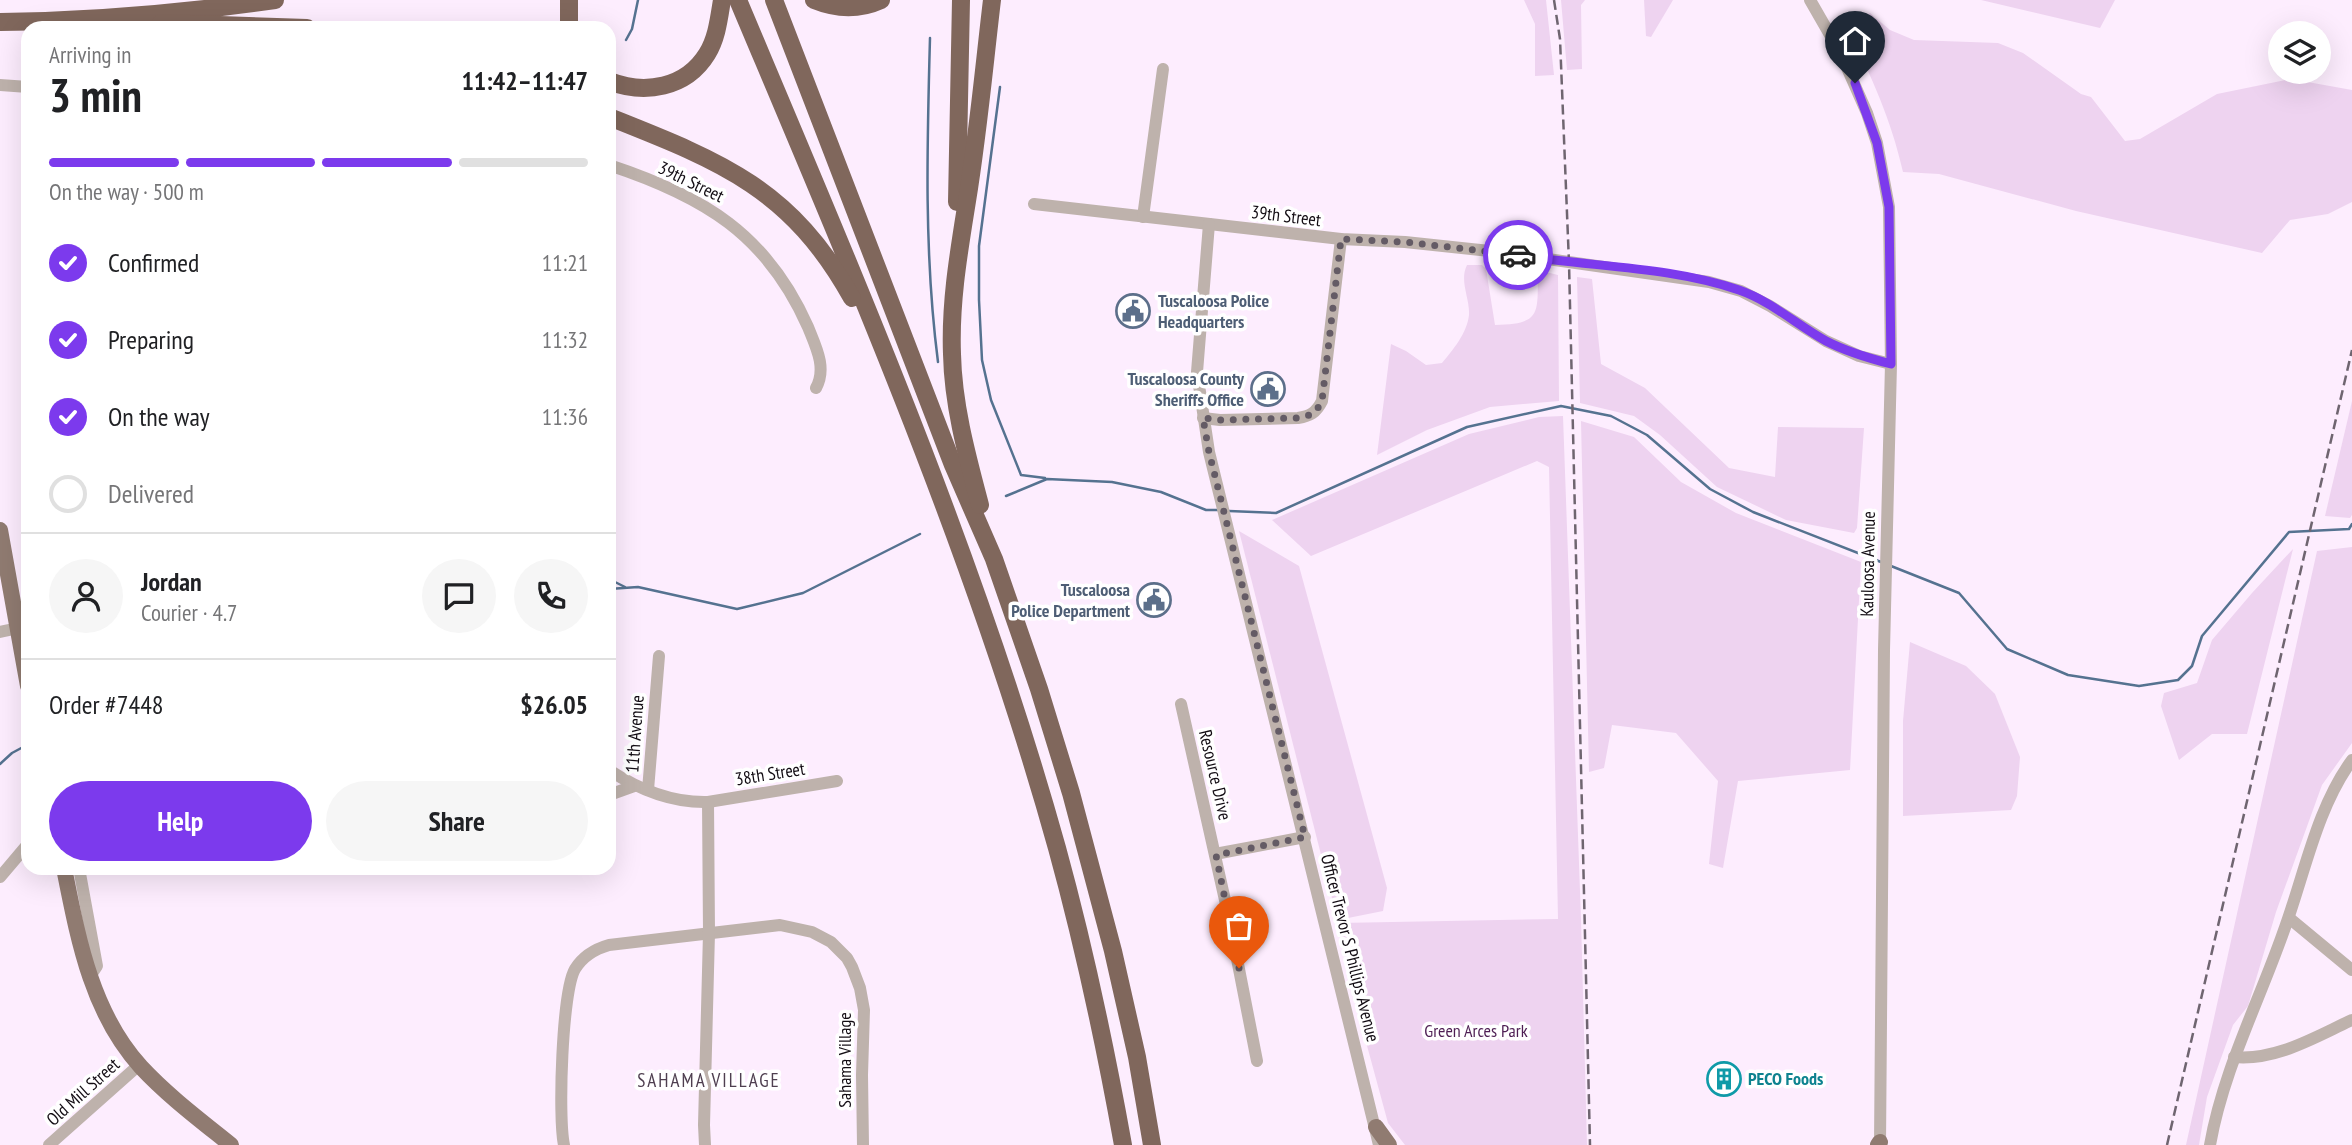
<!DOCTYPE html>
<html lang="en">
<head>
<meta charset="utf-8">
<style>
	:root { --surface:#fff; --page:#f6f6f6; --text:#202124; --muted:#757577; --line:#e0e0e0; --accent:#7c3aed }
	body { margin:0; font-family:"PT Sans Narrow",sans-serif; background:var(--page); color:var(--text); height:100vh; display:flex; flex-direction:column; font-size:26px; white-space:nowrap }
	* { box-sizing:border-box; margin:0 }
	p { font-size:23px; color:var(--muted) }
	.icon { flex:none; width:38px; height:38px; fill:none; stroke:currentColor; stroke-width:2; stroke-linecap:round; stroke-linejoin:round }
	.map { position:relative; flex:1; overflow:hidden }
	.drawer { position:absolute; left:21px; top:21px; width:595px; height:854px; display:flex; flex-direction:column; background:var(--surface); border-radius:21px; box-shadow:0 7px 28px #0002 }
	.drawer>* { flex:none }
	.buttons { position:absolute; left:2268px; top:21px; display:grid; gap:14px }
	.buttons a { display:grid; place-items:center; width:63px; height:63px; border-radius:50%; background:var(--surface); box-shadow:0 7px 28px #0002; font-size:35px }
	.pin { position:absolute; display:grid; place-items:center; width:60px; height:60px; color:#fff; margin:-72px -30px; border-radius:50% 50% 50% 0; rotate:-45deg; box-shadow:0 0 7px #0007 }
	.pin .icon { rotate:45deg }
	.courier { position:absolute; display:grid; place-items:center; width:70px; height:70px; margin:-35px; border:5px solid #7c3aed; border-radius:50%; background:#fff; color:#222; box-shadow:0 2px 9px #0007 }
	.summary em { font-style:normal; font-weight:600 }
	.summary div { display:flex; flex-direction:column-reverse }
	.summary { display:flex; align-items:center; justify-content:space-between; height:119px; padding:0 28px }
	h1 { font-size:46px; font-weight:600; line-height:52px }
	.bar { display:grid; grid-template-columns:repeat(4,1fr); gap:10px 7px; align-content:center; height:84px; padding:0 28px }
	.bar i { height:9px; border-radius:5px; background:var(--line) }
	.bar .on { background:var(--accent) }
	.bar p { grid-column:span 4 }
	.line { display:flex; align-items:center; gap:18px; padding:0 28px; border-top:2px solid var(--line) }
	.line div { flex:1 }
	.round { display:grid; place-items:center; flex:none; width:74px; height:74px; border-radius:37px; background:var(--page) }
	ol { padding:0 28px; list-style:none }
	li { display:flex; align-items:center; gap:21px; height:77px }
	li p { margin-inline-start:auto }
	li .icon { padding:7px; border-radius:50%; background:var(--accent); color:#fff; stroke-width:4 }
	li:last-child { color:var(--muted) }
	li i { width:38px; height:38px; border:4px solid var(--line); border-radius:50% }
	.action { display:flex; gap:14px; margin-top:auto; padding:14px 28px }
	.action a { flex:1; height:80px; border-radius:42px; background:var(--accent); color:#fff; font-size:28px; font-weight:600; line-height:80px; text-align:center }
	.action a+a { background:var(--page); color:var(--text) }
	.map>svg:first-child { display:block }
	.green { fill:#eed3f0 }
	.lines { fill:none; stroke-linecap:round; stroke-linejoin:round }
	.stream { stroke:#557290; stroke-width:2.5 }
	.minor { stroke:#beb2ac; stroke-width:12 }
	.major { stroke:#907b71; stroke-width:16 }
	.highway { stroke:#80675c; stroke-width:18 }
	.rail { stroke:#6f6570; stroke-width:2.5; stroke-dasharray:10 5; stroke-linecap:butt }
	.done { stroke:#645b65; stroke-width:7; stroke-dasharray:0 12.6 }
	.route { stroke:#7c3aed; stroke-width:9 }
	.labels { text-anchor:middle; stroke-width:7; stroke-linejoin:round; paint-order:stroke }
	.street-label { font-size:18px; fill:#120c13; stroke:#fff }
	.service-label { font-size:18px; font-weight:bold; fill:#4e5e75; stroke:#fff; text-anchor:end }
	.park-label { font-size:18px; fill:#4e1e53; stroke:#fff }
	.culture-label { font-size:18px; font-weight:bold; fill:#0d838f; stroke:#fff; text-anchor:start }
	.neighbourhood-label { font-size:19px; letter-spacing:2px; fill:#4f3f50; stroke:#fff }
</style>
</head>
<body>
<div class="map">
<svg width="2352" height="1145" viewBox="0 0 2352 1145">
	<rect width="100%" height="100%" fill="#fdedfe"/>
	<g class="green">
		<polygon points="1524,0 1546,0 1554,75 1535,76 1535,24"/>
		<polygon points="1561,0 1585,0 1581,5 1582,69 1567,70"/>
		<polygon points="1644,0 1673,0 1651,37 1646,36"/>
		<polygon points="1981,0 2115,0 2100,28"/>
		<path d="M1870,13L1890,30L1914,40L1998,43L2023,53L2081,94L2091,97L2125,141L2140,139L2217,94L2291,79L2352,90V202L2328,214L2290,220L2262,253L2076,211L1939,174L1903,172C1891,119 1872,78 1848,29Z"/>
		<path d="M1467,265H1482L1486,269L1495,325C1543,324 1537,313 1538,270L1558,275L1559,401L1490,407L1427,430L1377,455L1391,344L1406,351L1426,365L1442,363C1453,350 1467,333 1469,315C1470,298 1459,281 1467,265Z"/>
		<polygon points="1577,277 1592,279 1601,364 1645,388 1729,468 1775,477 1778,427 1864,428 1857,528 1854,533 1786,520 1717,487 1660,435 1634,416 1580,403"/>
		<polygon points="2352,401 2352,515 2350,518 2325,516"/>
		<polygon points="1563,416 1581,919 1587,1145 1405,1145 1388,1123 1347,972 1339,923 1558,919 1549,467 1537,461 1311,556 1272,520 1469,434 1539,417"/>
		<polygon points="1581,421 1634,437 1681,482 1736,513 1861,562 1850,770 1738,781 1723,868 1709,864 1718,781 1676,733 1612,725 1604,768 1589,772"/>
		<polygon points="1239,531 1299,566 1387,888 1383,911 1348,918 1334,906"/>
		<polygon points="2352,547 2352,743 2322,785 2276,912 2248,1006 2233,1025 2207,1097 2199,1145 2186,1145 2317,551"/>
		<polygon points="2293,549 2247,734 2212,734 2179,760 2161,706 2164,693 2197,683 2212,640 2252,593"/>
		<polygon points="1910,642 1966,666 1995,694 2020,757 2017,796 2011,810 1903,816 1903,721"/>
	</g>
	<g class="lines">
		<g class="stream">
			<path d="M930,38C927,146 924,254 938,362"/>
			<polyline points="626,40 632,29 638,0"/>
			<polyline points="1000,87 979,246 979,300 982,360 991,400 1021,475 1045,478"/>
			<polyline points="1006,496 1047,479 1112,482 1161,492 1206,510 1219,510"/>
			<polyline points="1229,511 1276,513 1467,427 1561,406 1611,416 1647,435 1710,489 1753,512 1881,562"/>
			<polyline points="1891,566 1959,593 2007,649 2068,675 2139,686 2178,680 2192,666 2202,636 2289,532 2349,529 2352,524"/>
			<polyline points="609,579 625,587"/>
			<polyline points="609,589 638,587 737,609 803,593 920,534"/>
			<polyline points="0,764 12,753 25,746"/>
		</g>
		<g class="minor">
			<polyline points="1810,0 1841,54 1867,113 1877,143 1889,207 1891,364 1884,650 1880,1145"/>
			<polyline points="0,85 28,87"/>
			<path d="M609,165C703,196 767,234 808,327C816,347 827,368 816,388"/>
			<polyline points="1034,204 1341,239 1405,242 1499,252 1709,282 1741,291 1770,306 1826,341 1859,356 1891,364"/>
			<polyline points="1143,217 1163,69"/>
			<polyline points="1209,224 1197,372 1209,452 1379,1145"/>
			<path d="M1203,418L1220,420L1298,418C1310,416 1316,413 1322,401L1341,239"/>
			<polyline points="0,632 28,626"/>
			<polyline points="1181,704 1229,918 1257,1061"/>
			<path d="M609,770C638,789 673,803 708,802L837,781"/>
			<polyline points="648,790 659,656"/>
			<polyline points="609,795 634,786"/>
			<polyline points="1215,854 1305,837"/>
			<polyline points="79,868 97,966 89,978"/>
			<polyline points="0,877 28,844"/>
			<polyline points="2289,918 2352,970"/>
			<path d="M2234,1057C2276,1061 2315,1037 2352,1020"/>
			<polyline points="49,1145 139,1065"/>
			<path d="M564,1145C558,1118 562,991 575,969C583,956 595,949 609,945L780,925L812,932L831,942L847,958L852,967L860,988L864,1010L862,1075L863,1145"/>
			<polyline points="705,1145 704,1125 709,933 708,802"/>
			<path d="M2210,1145C2223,1071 2258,1004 2283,933C2304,877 2316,809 2352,760"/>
		</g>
		<g class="major">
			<polyline points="0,530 28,686"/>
			<path d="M64,868C78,938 91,1012 141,1067C168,1096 200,1120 231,1145"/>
			<polyline points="1376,1127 1389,1145"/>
			<polyline points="1878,1145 1880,1142"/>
		</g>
		<g class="highway">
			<polyline points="569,0 569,28"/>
			<path d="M738,0C855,278 976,557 1057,848C1084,946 1105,1045 1123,1145"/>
			<polyline points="774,0 953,465 994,559 1039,689 1071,793 1113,951 1137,1057 1152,1145"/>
			<path d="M814,0C836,9 859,10 881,0"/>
			<path d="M0,22C92,21 184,13 275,0"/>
			<polyline points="161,23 307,28"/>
			<path d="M609,81C645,95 686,88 707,54C717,38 719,18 722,0"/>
			<path d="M609,117C720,161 791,188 852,298"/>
			<polyline points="957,202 961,0"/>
			<path d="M980,505C967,456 953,405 952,354C950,302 959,251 967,201C978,134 984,67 992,0"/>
		</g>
		<g class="rail">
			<polyline points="1554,0 1560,39 1569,263 1590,1145"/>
			<polyline points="2167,1145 2352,350"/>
		</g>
	</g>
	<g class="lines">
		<path class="done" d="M1239,968L1216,855L1305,837L1209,452L1203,418L1220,420L1298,418C1310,416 1316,413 1322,401L1341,239L1405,242L1518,255"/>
		<path class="route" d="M1518,255C1590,267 1669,266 1739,290C1771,301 1797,325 1826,341C1847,352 1868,358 1891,364L1889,207L1877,143L1855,83"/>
	</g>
	<defs>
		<g id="civic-ring" transform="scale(1.75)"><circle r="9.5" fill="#fff" stroke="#5c6f8a" stroke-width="1.5"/><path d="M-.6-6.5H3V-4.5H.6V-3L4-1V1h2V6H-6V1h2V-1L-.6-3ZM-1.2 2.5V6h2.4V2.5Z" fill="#5c6f8a"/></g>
		<g id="building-ring" transform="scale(1.75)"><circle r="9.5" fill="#fff" stroke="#0f9aa8" stroke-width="1.5"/><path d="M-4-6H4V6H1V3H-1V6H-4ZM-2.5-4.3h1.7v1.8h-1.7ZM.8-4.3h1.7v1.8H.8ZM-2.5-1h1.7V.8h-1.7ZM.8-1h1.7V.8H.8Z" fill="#0f9aa8"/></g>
	</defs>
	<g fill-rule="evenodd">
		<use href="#civic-ring" x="1133" y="311"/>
		<use href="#civic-ring" x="1268" y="389"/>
		<use href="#civic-ring" x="1154" y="600"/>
		<use href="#building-ring" x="1724" y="1079"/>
	</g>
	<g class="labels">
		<g class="street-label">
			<text transform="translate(691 182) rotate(26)" y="6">39th Street</text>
			<text transform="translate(1286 216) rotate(7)" y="6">39th Street</text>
			<text transform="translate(1868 564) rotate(-89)" y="6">Kauloosa Avenue</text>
			<text transform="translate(635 734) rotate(-86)" y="6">11th Avenue</text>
			<text transform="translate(770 774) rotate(-9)" y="6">38th Street</text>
			<text transform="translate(1215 775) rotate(77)" y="6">Resource Drive</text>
			<text transform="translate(1350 948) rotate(76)" y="6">Officer Trevor S Phillips Avenue</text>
			<text transform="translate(845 1060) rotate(-90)" y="6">Sahama Village</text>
			<text transform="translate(83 1092) rotate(-42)" y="6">Old Mill Street</text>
		</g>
		<g class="service-label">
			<text x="1158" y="307" text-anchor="start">Tuscaloosa Police<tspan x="1158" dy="21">Headquarters</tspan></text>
			<text x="1244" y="385">Tuscaloosa County<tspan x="1244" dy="21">Sheriffs Office</tspan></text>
			<text x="1130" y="596">Tuscaloosa<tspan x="1130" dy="21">Police Department</tspan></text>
		</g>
		<g class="park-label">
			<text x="1476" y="1037">Green Arces Park</text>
		</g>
		<g class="culture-label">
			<text x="1748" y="1085">PECO Foods</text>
		</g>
		<g class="neighbourhood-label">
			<text x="709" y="1087">SAHAMA VILLAGE</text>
		</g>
	</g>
</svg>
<div class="buttons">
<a><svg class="icon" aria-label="layers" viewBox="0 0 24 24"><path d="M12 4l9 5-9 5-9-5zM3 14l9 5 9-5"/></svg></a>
</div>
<div class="pin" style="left:1239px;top:968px;background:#ea580c"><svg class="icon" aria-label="bag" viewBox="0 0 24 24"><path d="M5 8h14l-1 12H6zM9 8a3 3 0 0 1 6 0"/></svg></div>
<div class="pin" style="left:1855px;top:83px;background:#1f2937"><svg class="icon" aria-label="home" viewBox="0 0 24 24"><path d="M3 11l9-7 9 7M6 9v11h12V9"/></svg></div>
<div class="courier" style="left:1518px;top:255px"><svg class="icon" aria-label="car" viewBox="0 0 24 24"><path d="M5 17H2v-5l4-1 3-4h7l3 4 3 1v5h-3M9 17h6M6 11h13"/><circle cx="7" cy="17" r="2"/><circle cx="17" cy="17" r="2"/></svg></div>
<section class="drawer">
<div class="summary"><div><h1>3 min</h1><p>Arriving in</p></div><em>11:42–11:47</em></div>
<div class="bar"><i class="on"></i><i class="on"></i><i class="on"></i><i></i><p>On the way · 500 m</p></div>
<ol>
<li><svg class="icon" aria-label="check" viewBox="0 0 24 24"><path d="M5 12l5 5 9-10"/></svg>Confirmed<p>11:21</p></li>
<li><svg class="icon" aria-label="check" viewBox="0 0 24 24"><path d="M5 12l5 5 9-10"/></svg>Preparing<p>11:32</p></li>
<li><svg class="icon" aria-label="check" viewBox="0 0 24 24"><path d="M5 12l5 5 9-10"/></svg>On the way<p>11:36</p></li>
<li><i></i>Delivered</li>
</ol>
<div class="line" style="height:126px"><a class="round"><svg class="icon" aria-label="person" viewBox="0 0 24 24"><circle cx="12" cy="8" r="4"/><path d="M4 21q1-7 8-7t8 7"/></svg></a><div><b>Jordan</b><p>Courier · 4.7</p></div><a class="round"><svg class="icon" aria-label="chat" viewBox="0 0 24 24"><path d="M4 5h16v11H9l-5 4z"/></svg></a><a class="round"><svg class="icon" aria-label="phone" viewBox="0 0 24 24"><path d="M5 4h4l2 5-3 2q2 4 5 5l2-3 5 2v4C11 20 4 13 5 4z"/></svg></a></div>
<div class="line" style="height:91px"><div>Order #7448</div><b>$26.05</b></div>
<div class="action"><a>Help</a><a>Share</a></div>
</section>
</div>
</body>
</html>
